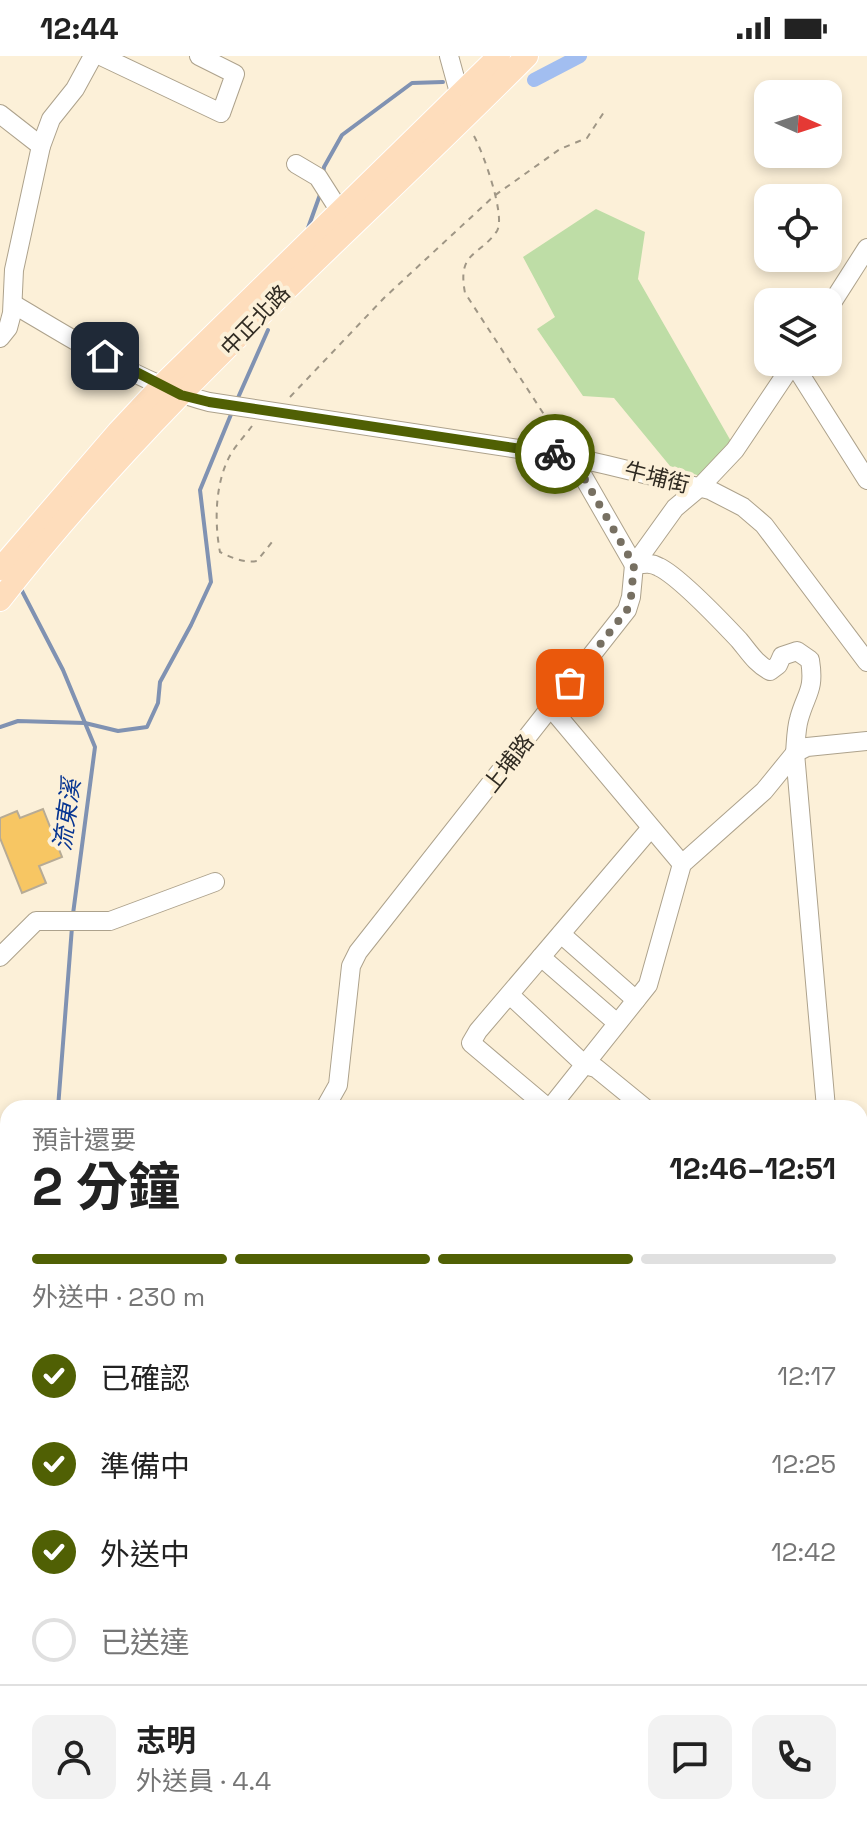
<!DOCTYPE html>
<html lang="zh-TW">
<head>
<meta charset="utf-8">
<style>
	:root { --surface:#fff; --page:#f2f2f2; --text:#222; --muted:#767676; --line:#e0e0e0; --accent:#506004 }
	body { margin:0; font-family:"Space Grotesk","Noto Sans TC",sans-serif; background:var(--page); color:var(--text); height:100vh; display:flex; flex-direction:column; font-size:30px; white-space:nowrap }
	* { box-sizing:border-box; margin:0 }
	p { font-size:26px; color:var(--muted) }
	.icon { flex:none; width:44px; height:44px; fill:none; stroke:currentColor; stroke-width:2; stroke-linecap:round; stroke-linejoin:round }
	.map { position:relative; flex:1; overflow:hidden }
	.details { position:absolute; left:0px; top:1044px; width:868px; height:746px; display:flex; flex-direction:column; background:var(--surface); border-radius:24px 24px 0 0; box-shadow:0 4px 12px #0003 }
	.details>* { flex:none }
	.needle { width:52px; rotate:93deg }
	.tools { position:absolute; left:754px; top:24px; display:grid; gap:16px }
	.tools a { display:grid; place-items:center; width:88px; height:88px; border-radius:16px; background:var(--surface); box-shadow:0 4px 12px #0003; font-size:40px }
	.pin { position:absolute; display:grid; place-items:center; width:68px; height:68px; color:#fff; margin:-34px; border-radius:16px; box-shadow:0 4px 12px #0006 }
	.courier { position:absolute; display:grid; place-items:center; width:80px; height:80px; margin:-40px; border:6px solid #506004; border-radius:50%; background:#fff; color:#222; box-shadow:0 2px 10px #0007 }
	.summary em { font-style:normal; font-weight:700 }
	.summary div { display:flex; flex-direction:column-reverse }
	.summary { display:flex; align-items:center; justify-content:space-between; height:136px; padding:0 32px }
	h1 { font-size:52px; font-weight:700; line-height:60px }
	.bar { display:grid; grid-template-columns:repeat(4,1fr); gap:12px 8px; align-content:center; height:96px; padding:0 32px }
	.bar i { height:10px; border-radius:6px; background:var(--line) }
	.bar .current { background:var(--accent) }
	.bar p { grid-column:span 4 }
	.line { display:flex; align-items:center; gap:20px; padding:0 32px; border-top:2px solid var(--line) }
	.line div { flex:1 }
	.round { display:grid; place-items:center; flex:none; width:84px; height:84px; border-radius:16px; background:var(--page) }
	ol { padding:0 32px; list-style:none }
	li { display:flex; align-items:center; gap:24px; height:88px }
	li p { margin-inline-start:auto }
	li .icon { padding:8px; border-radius:50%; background:var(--accent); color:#fff; stroke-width:4 }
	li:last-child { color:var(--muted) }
	li i { width:44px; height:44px; border:4px solid var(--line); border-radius:50% }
	.status { display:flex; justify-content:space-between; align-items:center; height:56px; padding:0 40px; background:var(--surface); direction:ltr }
	.status svg { height:22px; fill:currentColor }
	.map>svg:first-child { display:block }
	.green { fill:#bedda6 }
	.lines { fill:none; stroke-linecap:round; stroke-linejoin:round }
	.stream { stroke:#8092b2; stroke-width:4 }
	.canal { stroke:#a2bef0; stroke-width:14 }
	.building { fill:#f7c663; stroke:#b7ab95; stroke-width:2 }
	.minor-casing { stroke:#ada28c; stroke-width:20 }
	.major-casing { stroke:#fff; stroke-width:24 }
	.path { stroke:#9f9685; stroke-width:2; stroke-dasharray:6 6; stroke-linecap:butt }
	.minor { stroke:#fff; stroke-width:18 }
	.major { stroke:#feddbc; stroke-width:22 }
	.done { stroke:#777062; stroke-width:8; stroke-dasharray:0 14.4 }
	.route { stroke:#506004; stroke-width:10 }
	.labels { text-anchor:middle; stroke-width:8; stroke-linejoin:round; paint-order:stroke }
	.street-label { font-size:22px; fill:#302b22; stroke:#fcf0d8 }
	.water-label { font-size:24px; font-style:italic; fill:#073592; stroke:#fcf0d8 }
</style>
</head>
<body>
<div class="status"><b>12:44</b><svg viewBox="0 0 49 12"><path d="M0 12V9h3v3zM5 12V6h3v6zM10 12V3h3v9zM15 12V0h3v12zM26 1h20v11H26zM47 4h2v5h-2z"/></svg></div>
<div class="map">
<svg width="867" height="1789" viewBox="0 0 867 1789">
	<rect width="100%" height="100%" fill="#fcf0d8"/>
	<polygon class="green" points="596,153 645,176 638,223 732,387 703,421 670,410 614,342 583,340 537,273 555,261 523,201"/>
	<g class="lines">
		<g class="stream">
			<polyline points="323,119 324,111 342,79 412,27 443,26"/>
			<polyline points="308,172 321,136"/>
			<polyline points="237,344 268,274"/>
			<polyline points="21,533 63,614 95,691 73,858"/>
			<polyline points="0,671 18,665 85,667 118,675 147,671 158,647 160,626 191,569 211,526 200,434 232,356"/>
			<polyline points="58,1052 72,871"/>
			<polyline points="153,1782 156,1789"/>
		</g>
		<polyline class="canal" points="534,24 580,0"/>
	</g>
	<polygon class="building" points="43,753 62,801 39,810 46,827 22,837 0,782 0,762 17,755 20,762"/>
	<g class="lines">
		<g class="minor-casing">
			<g id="minor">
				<polyline points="101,0 221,57 235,18 199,0"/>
				<polyline points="449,0 463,51"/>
				<polyline points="0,58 41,90"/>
				<polyline points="296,108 318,121 341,157"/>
				<path d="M13,248C71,282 145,330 209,346L572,401L607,409L710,434L743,451L764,469L867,606"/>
				<polyline points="828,253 867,192"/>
				<polyline points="0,282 8,272 12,257 14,214 41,90 51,63 75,33 93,0"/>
				<polyline points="793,307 867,424"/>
				<path d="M572,401L634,509C643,508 650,506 659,511C678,520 723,567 739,584C749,596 756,608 770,615L778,609L782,600L797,595L810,604C815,635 806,637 799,663C796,673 796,686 795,697L826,1052"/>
				<polyline points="551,652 682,808"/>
				<polyline points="561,878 636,944"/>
				<polyline points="0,901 36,865 110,865 215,826"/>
				<polyline points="541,901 617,967"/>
				<polyline points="510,939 585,1009 596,1012 645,1052"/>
				<polyline points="325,1052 338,1029 351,910 358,896 627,554 631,541 634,509 675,452 700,431 735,394 794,306"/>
				<polyline points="548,1052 471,987 478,975 650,773"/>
				<polyline points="550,1052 648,929 682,808 764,735 795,697 807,691 867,685"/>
				<polyline points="0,1290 8,1299"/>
				<polyline points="860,1450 867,1531"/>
				<polyline points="860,1718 867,1718"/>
				<polyline points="684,1782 687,1789"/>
				<polyline points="90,1789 91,1782"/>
				<polyline points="500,1789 506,1782"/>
				<polyline points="593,1789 595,1782"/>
			</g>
		</g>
		<g class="major-casing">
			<g id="major">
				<polyline points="0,513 118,376 162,329 499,0"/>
				<path d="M0,544C155,344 349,179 527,0"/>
			</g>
		</g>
		<g class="path">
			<path d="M474,80C483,96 506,160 497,175C479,201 457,195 465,237L560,383"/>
			<polyline points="290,341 384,242 494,140 560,93 587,82 606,53"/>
			<path d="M252,370C246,378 238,387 232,396C215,424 214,465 220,496C232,502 244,507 257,505L272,486"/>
		</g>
		<use href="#minor" class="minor"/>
		<use href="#major" class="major"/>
	</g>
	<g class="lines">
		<polyline class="done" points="555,398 572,401 634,509 631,541 627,554 570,627"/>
		<polyline class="route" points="105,300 181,339 209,346 555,398"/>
	</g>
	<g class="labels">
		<g class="street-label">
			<text transform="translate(255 264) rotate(-46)" y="8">中正北路</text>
			<text transform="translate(657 421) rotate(14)" y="8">牛埔街</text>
			<text transform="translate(508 707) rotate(-52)" y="8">上埔路</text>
		</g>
		<g class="water-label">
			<text transform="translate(67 759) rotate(-82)" y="8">流東溪</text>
		</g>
	</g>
</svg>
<div class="tools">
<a><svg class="needle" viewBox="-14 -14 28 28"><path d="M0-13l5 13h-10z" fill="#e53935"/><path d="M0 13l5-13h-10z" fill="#767676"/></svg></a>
<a><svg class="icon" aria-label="locate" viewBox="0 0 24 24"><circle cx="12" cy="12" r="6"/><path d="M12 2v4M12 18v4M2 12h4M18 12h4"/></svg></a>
<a><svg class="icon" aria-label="layers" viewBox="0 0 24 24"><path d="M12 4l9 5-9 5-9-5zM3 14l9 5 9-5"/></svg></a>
</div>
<div class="pin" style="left:570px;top:627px;background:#ea580c"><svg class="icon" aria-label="bag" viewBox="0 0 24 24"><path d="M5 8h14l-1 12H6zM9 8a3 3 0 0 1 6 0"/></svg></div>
<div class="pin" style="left:105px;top:300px;background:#1f2937"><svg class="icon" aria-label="home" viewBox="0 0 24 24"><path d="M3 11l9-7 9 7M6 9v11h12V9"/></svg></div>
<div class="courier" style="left:555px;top:398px"><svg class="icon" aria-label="bike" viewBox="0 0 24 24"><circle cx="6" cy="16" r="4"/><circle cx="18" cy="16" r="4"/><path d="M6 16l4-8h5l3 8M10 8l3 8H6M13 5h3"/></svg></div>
<section class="details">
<div class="summary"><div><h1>2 分鐘</h1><p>預計還要</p></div><em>12:46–12:51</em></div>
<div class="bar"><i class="current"></i><i class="current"></i><i class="current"></i><i></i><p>外送中 · 230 m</p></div>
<ol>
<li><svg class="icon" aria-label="check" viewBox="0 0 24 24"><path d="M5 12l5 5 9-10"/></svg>已確認<p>12:17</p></li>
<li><svg class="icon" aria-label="check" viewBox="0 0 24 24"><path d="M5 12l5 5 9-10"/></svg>準備中<p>12:25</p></li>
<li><svg class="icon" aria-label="check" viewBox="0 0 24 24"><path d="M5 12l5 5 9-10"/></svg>外送中<p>12:42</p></li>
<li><i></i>已送達</li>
</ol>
<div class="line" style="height:144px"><a class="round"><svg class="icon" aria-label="person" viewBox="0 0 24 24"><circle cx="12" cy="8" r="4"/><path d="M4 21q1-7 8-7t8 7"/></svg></a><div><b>志明</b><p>外送員 · 4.4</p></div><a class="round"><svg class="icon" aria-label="chat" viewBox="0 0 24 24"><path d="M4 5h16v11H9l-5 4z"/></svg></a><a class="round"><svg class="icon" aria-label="phone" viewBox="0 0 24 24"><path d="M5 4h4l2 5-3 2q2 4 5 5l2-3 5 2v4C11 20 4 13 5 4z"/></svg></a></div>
</section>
</div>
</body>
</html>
